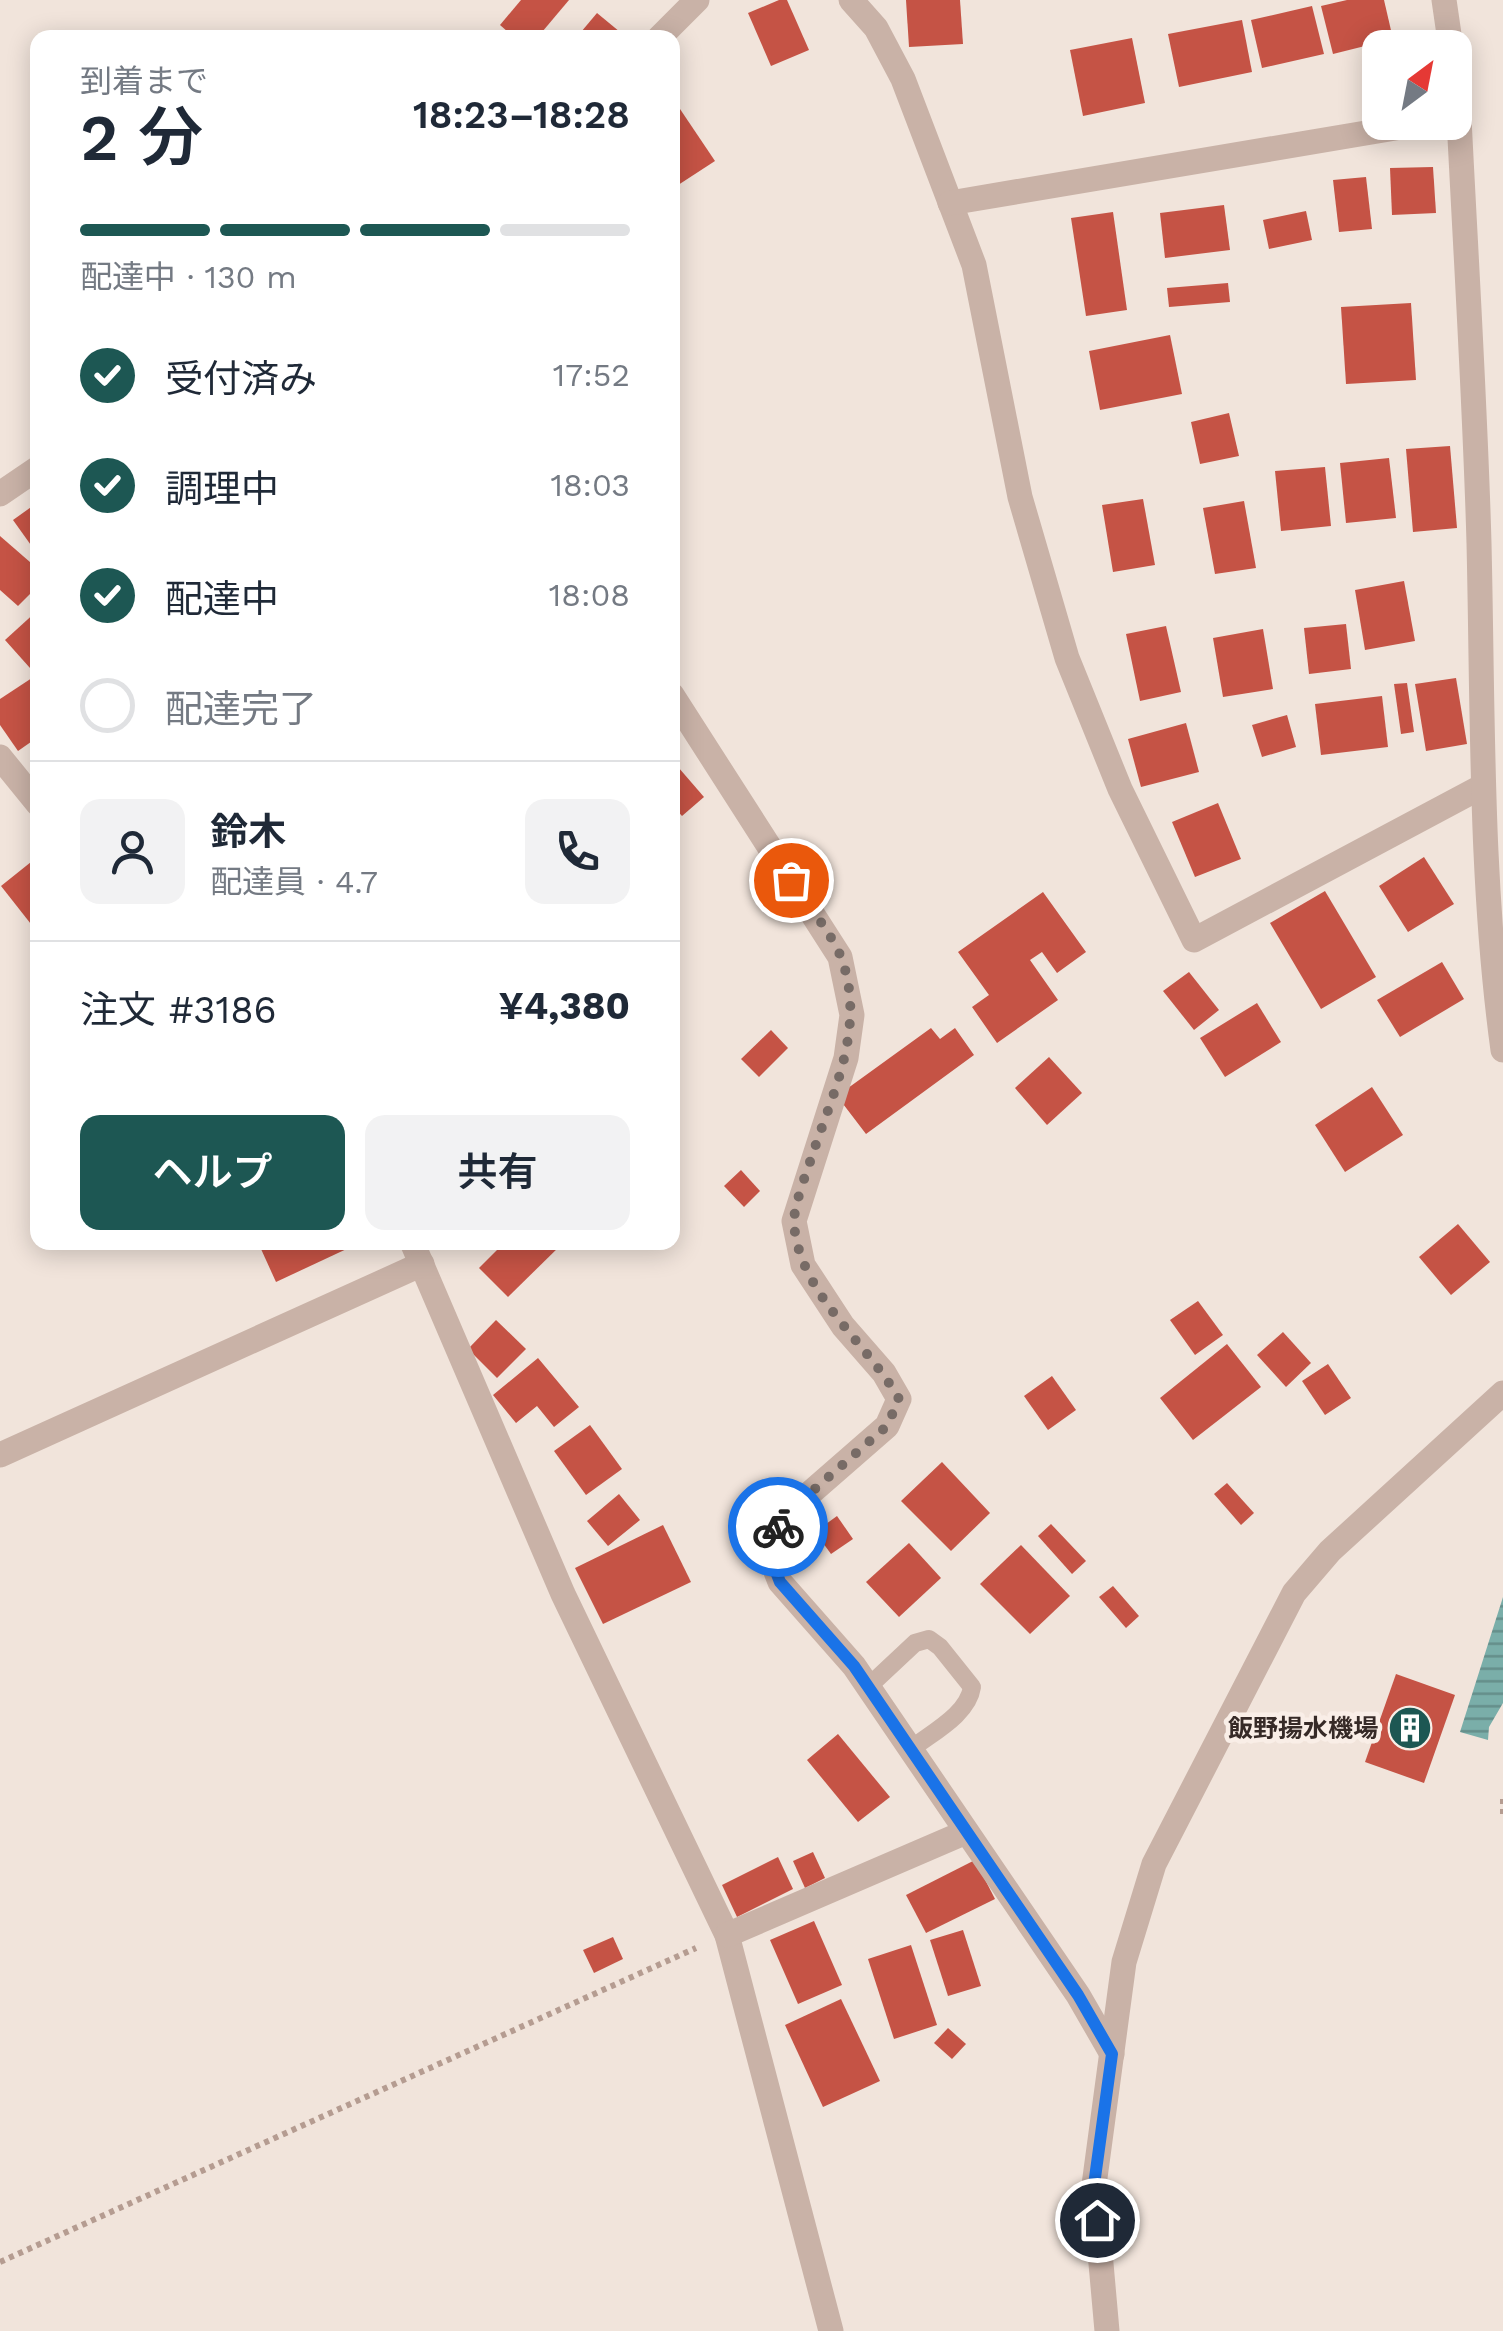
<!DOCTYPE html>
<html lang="ja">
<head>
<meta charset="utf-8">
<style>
	:root { --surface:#fff; --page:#f2f2f3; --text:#1f2937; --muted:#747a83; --line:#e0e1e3; --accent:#1d5753 }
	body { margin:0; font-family:"Work Sans","Noto Sans JP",sans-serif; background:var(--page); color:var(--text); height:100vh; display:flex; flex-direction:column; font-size:38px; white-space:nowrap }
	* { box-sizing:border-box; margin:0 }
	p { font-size:32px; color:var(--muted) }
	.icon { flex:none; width:55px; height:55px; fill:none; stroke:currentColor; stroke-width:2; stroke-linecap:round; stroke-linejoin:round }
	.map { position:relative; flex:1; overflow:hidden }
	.details { position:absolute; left:30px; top:30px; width:650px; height:1220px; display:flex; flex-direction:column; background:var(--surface); border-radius:20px; box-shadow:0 5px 25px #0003 }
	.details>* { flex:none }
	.needle { width:65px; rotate:32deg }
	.buttons { position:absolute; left:1362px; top:30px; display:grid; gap:20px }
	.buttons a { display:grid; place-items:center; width:110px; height:110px; border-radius:20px; background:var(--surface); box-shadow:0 5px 25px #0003; font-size:50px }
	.pin { position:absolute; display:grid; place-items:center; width:85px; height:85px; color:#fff; margin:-42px; border:5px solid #fff; border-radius:50%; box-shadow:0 2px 10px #0007 }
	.courier { position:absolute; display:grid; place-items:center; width:100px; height:100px; margin:-50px; border:8px solid #1a73e8; border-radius:50%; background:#fff; color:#222; box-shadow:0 2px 12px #0007 }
	.head em { font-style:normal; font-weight:600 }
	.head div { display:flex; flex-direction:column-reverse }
	.head { display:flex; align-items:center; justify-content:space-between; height:170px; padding:0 50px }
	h1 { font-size:65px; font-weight:600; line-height:75px }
	.bar { display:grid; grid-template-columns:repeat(4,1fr); gap:15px 10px; align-content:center; height:120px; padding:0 50px }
	.bar i { height:12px; border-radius:8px; background:var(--line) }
	.bar .active { background:var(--accent) }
	.bar p { grid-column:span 4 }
	.line { display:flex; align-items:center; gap:25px; padding:0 50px; border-top:2px solid var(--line) }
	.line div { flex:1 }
	.round { display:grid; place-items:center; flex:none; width:105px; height:105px; border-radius:20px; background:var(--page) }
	ol { padding:0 50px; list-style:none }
	li { display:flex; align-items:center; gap:30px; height:110px }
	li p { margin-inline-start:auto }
	li .icon { padding:10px; border-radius:50%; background:var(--accent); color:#fff; stroke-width:4 }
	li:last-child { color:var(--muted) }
	li i { width:55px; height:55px; border:5px solid var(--line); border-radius:50% }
	.button { display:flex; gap:20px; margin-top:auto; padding:20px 50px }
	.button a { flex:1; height:115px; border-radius:20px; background:var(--accent); color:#fff; font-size:40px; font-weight:600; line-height:115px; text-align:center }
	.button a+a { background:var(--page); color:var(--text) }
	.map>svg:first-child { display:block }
	.water { fill:url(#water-rules) }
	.building { fill:#c55345 }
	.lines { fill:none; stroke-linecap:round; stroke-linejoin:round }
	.path { stroke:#b59c91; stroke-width:6; stroke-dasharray:5 5; stroke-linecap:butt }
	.lane { stroke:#c9b2a7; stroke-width:18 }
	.street { stroke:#c9b2a7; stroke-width:25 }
	.done { stroke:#776b66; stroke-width:10; stroke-dasharray:0 18 }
	.route { stroke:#1a73e8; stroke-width:12 }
	.labels { text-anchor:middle; stroke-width:9; stroke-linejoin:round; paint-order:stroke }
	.poi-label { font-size:25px; font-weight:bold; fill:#362a27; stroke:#f9eee7; text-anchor:end }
</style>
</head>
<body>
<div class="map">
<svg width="1503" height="2331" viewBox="0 0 1503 2331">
	<defs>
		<pattern id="water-rules" width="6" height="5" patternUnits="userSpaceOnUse" patternTransform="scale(2.5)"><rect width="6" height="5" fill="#7aaea9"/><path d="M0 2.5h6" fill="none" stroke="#658e8a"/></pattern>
	</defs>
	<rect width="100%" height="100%" fill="#f1e4db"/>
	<polygon class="water" points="1503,1597 1503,1703 1489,1727 1488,1740 1460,1732"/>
	<g class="building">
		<polygon points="521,0 569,0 537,38 515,38 500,25"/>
		<polygon points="779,0 787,0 809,50 771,66 748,13"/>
		<polygon points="906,0 960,0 963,44 909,47"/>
		<polygon points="1347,0 1384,0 1393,39 1333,54 1321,6"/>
		<polygon points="1312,6 1324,54 1262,68 1251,20"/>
		<polygon points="597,13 620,32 615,38 576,38"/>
		<polygon points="1242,20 1252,72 1179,87 1168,34"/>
		<polygon points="1132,38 1145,103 1083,116 1070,50"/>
		<polygon points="680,109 715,161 672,189 672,114"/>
		<polygon points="1433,167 1436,213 1392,215 1390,168"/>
		<polygon points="1366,177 1372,229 1339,232 1333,180"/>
		<polygon points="1224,205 1230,250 1165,258 1160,213"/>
		<polygon points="1306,211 1312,240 1269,249 1263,220"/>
		<polygon points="1113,212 1127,310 1086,316 1071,218"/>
		<polygon points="1228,283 1230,302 1169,307 1167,288"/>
		<polygon points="1411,303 1416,380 1346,384 1341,307"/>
		<polygon points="1170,335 1182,394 1100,410 1089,351"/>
		<polygon points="1229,413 1239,456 1200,464 1191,422"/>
		<polygon points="1450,446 1457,528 1413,532 1406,449"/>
		<polygon points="1389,458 1396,518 1346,523 1340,463"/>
		<polygon points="1325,467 1331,526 1281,531 1275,471"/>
		<polygon points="1143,499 1155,565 1113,572 1102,505"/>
		<polygon points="1244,501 1256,568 1215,574 1203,508"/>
		<polygon points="34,505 38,511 38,555 13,520"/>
		<polygon points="0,536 38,569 38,586 18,606 0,590"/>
		<polygon points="1404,581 1415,641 1365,650 1355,590"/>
		<polygon points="38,610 38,661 30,668 5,640"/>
		<polygon points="1346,624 1351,669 1309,674 1304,628"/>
		<polygon points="1166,626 1181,692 1140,701 1126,634"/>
		<polygon points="1263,629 1273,689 1223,697 1213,638"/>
		<polygon points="38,674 38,737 18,751 0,725 0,699"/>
		<polygon points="1456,678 1467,744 1426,751 1415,684"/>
		<polygon points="1407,683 1414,732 1401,734 1394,684"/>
		<polygon points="1382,696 1388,747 1321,755 1315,704"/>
		<polygon points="1287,715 1296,747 1262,757 1252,725"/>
		<polygon points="1186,723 1199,772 1141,787 1128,739"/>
		<polygon points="672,760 704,797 682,816 672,805"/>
		<polygon points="1218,803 1241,859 1195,877 1172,822"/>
		<polygon points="1424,857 1454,904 1408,932 1379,886"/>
		<polygon points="36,858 38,860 38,933 1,886"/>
		<polygon points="1325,891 1376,977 1321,1009 1270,923"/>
		<polygon points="1043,892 1086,952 1057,973 1042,952 1030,960 1058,1000 997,1043 972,1007 989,995 958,952"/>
		<polygon points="1442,962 1464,999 1400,1037 1377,1000"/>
		<polygon points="1189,972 1219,1010 1194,1030 1163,991"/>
		<polygon points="1257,1003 1281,1042 1225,1077 1200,1038"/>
		<polygon points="931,1028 940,1039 955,1028 974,1055 866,1134 837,1096"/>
		<polygon points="771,1030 788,1048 759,1077 741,1059"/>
		<polygon points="1049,1057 1082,1093 1047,1125 1015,1088"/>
		<polygon points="1372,1087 1403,1135 1345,1172 1315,1125"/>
		<polygon points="741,1170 760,1191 744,1207 724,1186"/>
		<polygon points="1458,1224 1490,1262 1451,1295 1419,1257"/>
		<polygon points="275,1242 351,1242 353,1246 276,1282 261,1249"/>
		<polygon points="505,1242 564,1242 508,1297 479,1268"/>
		<polygon points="1198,1301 1223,1335 1195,1355 1170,1320"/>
		<polygon points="496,1320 526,1349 497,1378 468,1349"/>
		<polygon points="1283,1332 1311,1363 1286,1387 1257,1355"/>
		<polygon points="1227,1344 1261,1387 1193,1440 1160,1398"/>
		<polygon points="538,1358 579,1407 554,1427 537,1406 516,1423 493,1395"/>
		<polygon points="1328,1364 1351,1398 1325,1415 1302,1381"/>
		<polygon points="1052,1376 1076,1410 1048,1430 1024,1396"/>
		<polygon points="590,1425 622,1469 586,1495 554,1451"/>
		<polygon points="942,1462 990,1513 951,1551 901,1501"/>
		<polygon points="1227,1483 1254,1513 1241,1525 1214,1494"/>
		<polygon points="619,1494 640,1520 608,1546 587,1521"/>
		<polygon points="837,1516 853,1539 831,1554 815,1532"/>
		<polygon points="1051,1524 1086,1561 1072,1574 1038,1536"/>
		<polygon points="663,1525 691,1582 603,1624 575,1568"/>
		<polygon points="909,1543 941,1578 899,1617 866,1582"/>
		<polygon points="1021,1545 1070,1596 1030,1634 980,1584"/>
		<polygon points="1113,1586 1139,1616 1126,1628 1099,1597"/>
		<polygon points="1396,1674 1455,1695 1424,1783 1365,1762"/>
		<polygon points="838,1734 890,1797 858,1822 807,1760"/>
		<polygon points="813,1852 825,1878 805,1888 793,1861"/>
		<polygon points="778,1857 793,1889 737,1917 722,1885"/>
		<polygon points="975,1860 995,1899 926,1933 906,1895"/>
		<polygon points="814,1921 842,1985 798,2004 770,1940"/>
		<polygon points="963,1930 981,1986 948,1996 930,1940"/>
		<polygon points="613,1937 623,1959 594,1973 583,1950"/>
		<polygon points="911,1945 937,2025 894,2039 868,1959"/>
		<polygon points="841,1999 880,2081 823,2107 785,2025"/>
		<polygon points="948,2028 966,2044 952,2059 934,2043"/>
	</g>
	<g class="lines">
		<g class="path">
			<polyline points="1503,1799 1503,1814"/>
			<polyline points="0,2262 696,1948"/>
		</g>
		<path class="lane" d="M868,1687L915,1643L929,1639L940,1647L972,1687C968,1715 931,1733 910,1750"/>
		<g class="street">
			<polyline points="851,0 876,28 903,79 974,265 1020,497 1067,658 1120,789 1194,940 1481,787"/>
			<polyline points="1444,0 1451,48"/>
			<polyline points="659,38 697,0"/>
			<path d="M1455,79L1459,118C1466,259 1475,401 1479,543C1483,713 1480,881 1503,1050"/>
			<polyline points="950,203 1431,122"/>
			<polyline points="0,494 38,468"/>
			<polyline points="672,695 840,957 852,1015 846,1058 794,1221 803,1265 843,1326 884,1373 899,1399 887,1426 785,1515 766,1546 780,1582 854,1666 1078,1995 1112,2054"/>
			<polyline points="0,757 38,804"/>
			<polyline points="412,1242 563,1594 727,1935 831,2331"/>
			<polyline points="0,1455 422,1264"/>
			<polyline points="727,1935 966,1832"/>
			<polyline points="1107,2331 1094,2185 1124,1962 1154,1864 1294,1593 1330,1551 1503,1393"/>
		</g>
	</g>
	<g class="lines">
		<path class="done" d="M778,1527L785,1515L887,1426L899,1399C866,1341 800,1295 794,1224C793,1206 808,1169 814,1150C835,1088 866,1024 841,957C830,931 807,904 791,880"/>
		<polyline class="route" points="778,1527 766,1546 780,1582 854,1666 1078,1995 1112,2054 1094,2185 1097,2220"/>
	</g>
	<defs>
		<g id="building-disc" transform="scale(2.25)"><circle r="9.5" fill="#1d5753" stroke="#f9eee7"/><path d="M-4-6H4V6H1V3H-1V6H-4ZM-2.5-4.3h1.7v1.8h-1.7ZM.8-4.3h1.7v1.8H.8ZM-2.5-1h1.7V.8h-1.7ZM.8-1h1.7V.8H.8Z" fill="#fff"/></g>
	</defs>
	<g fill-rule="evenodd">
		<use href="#building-disc" x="1410" y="1728"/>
	</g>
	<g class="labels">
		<g class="poi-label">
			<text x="1378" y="1737">飯野揚水機場</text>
		</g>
	</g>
</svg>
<div class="buttons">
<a><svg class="needle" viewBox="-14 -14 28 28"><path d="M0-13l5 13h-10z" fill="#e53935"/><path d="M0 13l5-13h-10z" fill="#747a83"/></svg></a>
</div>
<div class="pin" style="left:791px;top:880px;background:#ea580c"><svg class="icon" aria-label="bag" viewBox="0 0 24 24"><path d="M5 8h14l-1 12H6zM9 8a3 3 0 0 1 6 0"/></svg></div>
<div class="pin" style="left:1097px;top:2220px;background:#1f2937"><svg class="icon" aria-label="home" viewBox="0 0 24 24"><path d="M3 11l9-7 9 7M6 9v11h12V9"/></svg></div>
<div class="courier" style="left:778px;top:1527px"><svg class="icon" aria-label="bike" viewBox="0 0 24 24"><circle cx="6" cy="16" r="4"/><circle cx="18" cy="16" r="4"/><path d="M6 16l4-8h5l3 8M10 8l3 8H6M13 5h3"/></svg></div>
<section class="details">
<div class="head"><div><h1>2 分</h1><p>到着まで</p></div><em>18:23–18:28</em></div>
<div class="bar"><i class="active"></i><i class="active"></i><i class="active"></i><i></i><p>配達中 · 130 m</p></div>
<ol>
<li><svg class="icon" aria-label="check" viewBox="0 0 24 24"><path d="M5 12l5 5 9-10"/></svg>受付済み<p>17:52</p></li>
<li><svg class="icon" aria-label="check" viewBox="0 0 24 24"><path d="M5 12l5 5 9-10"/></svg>調理中<p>18:03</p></li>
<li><svg class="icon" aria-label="check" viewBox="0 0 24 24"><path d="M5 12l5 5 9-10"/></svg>配達中<p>18:08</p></li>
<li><i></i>配達完了</li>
</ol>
<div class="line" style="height:180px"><a class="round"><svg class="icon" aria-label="person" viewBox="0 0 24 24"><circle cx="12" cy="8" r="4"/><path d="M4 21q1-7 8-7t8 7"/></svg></a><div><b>鈴木</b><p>配達員 · 4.7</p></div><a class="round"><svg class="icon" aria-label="phone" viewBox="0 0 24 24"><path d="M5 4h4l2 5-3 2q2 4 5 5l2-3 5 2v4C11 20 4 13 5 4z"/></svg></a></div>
<div class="line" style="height:130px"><div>注文 #3186</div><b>¥4,380</b></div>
<div class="button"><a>ヘルプ</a><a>共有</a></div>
</section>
</div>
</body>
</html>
